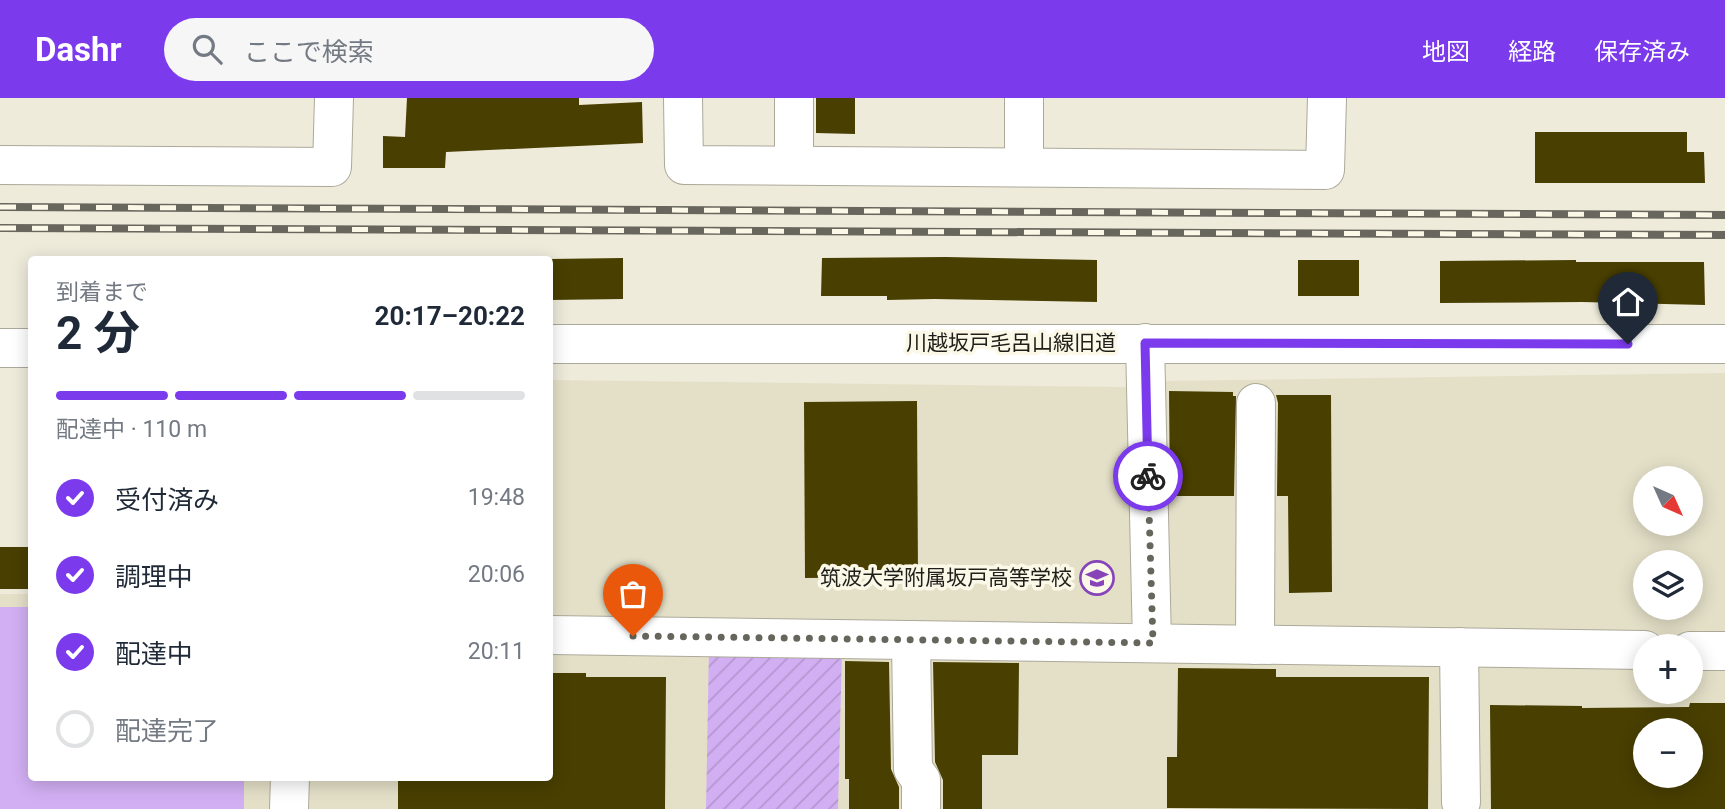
<!DOCTYPE html>
<html lang="ja">
<head>
<meta charset="utf-8">
<style>
	:root { --surface:#fff; --page:#f6f6f7; --text:#1f2937; --muted:#747a83; --line:#e0e1e3; --accent:#7c3aed }
	body { margin:0; font-family:Roboto,"Noto Sans JP",sans-serif; background:var(--page); color:var(--text); height:100vh; display:flex; flex-direction:column; font-size:26px; white-space:nowrap }
	* { box-sizing:border-box; margin:0 }
	p { font-size:23px; color:var(--muted) }
	.icon { flex:none; width:38px; height:38px; fill:none; stroke:currentColor; stroke-width:2; stroke-linecap:round; stroke-linejoin:round }
	.map { position:relative; flex:1; overflow:hidden }
	.details { position:absolute; left:28px; top:158px; width:525px; height:525px; display:flex; flex-direction:column; background:var(--surface); border-radius:7px; box-shadow:0 4px 18px #0003 }
	.details>* { flex:none }
	.needle { width:46px; rotate:135deg }
	.controls { position:absolute; left:1633px; top:368px; display:grid; gap:14px }
	.controls a { display:grid; place-items:center; width:70px; height:70px; border-radius:50%; background:var(--surface); box-shadow:0 4px 18px #0003; font-size:35px }
	.pin { position:absolute; display:grid; place-items:center; width:60px; height:60px; color:#fff; margin:-72px -30px; border-radius:50% 50% 50% 0; rotate:-45deg; box-shadow:0 0 7px #0007 }
	.pin .icon { rotate:45deg }
	.courier { position:absolute; display:grid; place-items:center; width:70px; height:70px; margin:-35px; border:5px solid #7c3aed; border-radius:50%; background:#fff; color:#222; box-shadow:0 2px 9px #0007 }
	.headline em { font-style:normal; font-weight:700 }
	.headline div { display:flex; flex-direction:column-reverse }
	.headline { display:flex; align-items:center; justify-content:space-between; height:119px; padding:0 28px }
	h1 { font-size:46px; font-weight:700; line-height:52px }
	.bar { display:grid; grid-template-columns:repeat(4,1fr); gap:10px 7px; align-content:center; height:84px; padding:0 28px }
	.bar i { height:9px; border-radius:5px; background:var(--line) }
	.bar .on { background:var(--accent) }
	.bar p { grid-column:span 4 }
	ol { padding:0 28px; list-style:none }
	li { display:flex; align-items:center; gap:21px; height:77px }
	li p { margin-inline-start:auto }
	li .icon { padding:7px; border-radius:50%; background:var(--accent); color:#fff; stroke-width:4 }
	li:last-child { color:var(--muted) }
	li i { width:38px; height:38px; border:4px solid var(--line); border-radius:50% }
	header { display:flex; align-items:center; gap:42px; box-sizing:border-box; height:98px; padding:0 35px; background:var(--accent); color:#fff }
	header strong { font-size:33px }
	nav { display:flex; gap:38px; margin-inline-start:auto; font-size:24px }
	.search { width:490px; height:63px; background:var(--page); display:flex; align-items:center; gap:18px; box-sizing:border-box; padding:0 24px; border-radius:38px; color:var(--muted); font-size:26px }
	.map>svg:first-child { display:block }
	.built { fill:#e4e0c8; fill-rule:evenodd }
	.garden { fill:url(#garden-furrows) }
	.pitch { fill:#d2aff3 }
	.building { fill:#493f00; fill-rule:evenodd }
	.lines { fill:none; stroke-linecap:round; stroke-linejoin:round }
	.minor-casing { stroke:#aca99a; stroke-width:40 }
	.minor { stroke:#fff; stroke-width:38 }
	.rail-casing { stroke:#68665d; stroke-width:8 }
	.rail { stroke:#fbf8e8; stroke-width:5; stroke-dasharray:16; stroke-linecap:butt }
	.done { stroke:#67665c; stroke-width:7; stroke-dasharray:0 12.6 }
	.route { stroke:#7c3aed; stroke-width:9 }
	.labels { text-anchor:middle; stroke-width:7; stroke-linejoin:round; paint-order:stroke }
	.street-label { font-size:21px; fill:#1f1e18; stroke:#fbf8e8 }
	.poi-label { font-size:21px; fill:#1f1e18; stroke:#fbf8e8; text-anchor:end }
</style>
</head>
<body>
<header>
<strong>Dashr</strong>
<div class="search"><svg class="icon" aria-label="search" viewBox="0 0 24 24"><circle cx="10" cy="10" r="6"/><path d="M15 15l6 6"/></svg>ここで検索</div>
<nav><a>地図</a><a>経路</a><a>保存済み</a></nav>
</header>
<div class="map">
<svg width="1725" height="711" viewBox="0 0 1725 711">
	<defs>
		<pattern id="garden-furrows" width="10" height="10" patternUnits="userSpaceOnUse" patternTransform="scale(1.75)"><rect width="10" height="10" fill="#d2aff3"/><path d="M-1 1l2-2M0 10L10 0M9 11l2-2" fill="none" stroke="#b496d0"/></pattern>
	</defs>
	<rect width="100%" height="100%" fill="#eeebdb"/>
	<path class="built" d="M1725,275V711H0V496H31L32,679H550V282L1129,289L1160,283ZM1645,380H1690V425H1645ZM1645,464H1690V509H1645ZM1645,548H1690V593H1645ZM1645,632H1690V677H1645Z"/>
	<polygon class="garden" points="709,549 842,552 838,711 706,711"/>
	<polygon class="pitch" points="0,509 31,509 32,679 244,679 244,711 0,711"/>
	<g class="building">
		<polygon points="407,0 579,0 579,7 642,4 643,45 446,54 445,70 383,70 383,38 405,39"/>
		<polygon points="816,0 855,0 855,36 816,35"/>
		<polygon points="1535,34 1687,34 1687,54 1704,54 1705,85 1535,85"/>
		<polygon points="946,159 1097,162 1097,204 934,201 887,202 887,198 821,198 822,160"/>
		<polygon points="623,160 623,201 550,202 550,161"/>
		<rect x="1298" y="162" width="61" height="36"/>
		<polygon points="1576,162 1576,164 1704,164 1705,207 1582,204 1440,205 1440,163"/>
		<polygon points="1169,293 1233,294 1233,298 1236,298 1234,398 1170,398"/>
		<polygon points="1276,297 1331,297 1332,494 1289,495 1288,398 1277,398 1278,305"/>
		<polygon points="917,303 918,479 805,480 804,304"/>
		<rect x="0" y="449" width="32" height="42"/>
		<polygon points="845,563 889,564 891,671 899,689 899,711 849,711 849,681 845,681"/>
		<polygon points="933,564 1019,565 1018,657 982,657 982,711 943,711 943,682 935,664"/>
		<polygon points="1178,570 1276,571 1276,579 1429,579 1428,711 1167,710 1167,659 1177,659"/>
		<polygon points="550,575 586,575 586,579 666,579 665,711 398,711 398,679 550,679"/>
		<path d="M1690,605H1725V711H1491L1490,607L1582,608V610L1689,609ZM1645,632H1690V677H1645Z"/>
	</g>
	<g class="lines">
		<g class="minor-casing">
			<g id="minor">
				<polyline points="683,0 684,67 1325,72 1327,0"/>
				<polyline points="0,67 332,69 334,0"/>
				<polyline points="794,67 794,0"/>
				<polyline points="1024,69 1024,0"/>
				<polyline points="1145,245 1152,545"/>
				<polyline points="550,246 1725,246"/>
				<polyline points="0,250 32,250"/>
				<polyline points="550,537 1645,552"/>
				<polyline points="911,542 913,671 921,682 921,711"/>
				<polyline points="1255,547 1256,305"/>
				<polyline points="1459,549 1461,704"/>
				<polyline points="1690,553 1725,553"/>
				<polyline points="289,711 290,679"/>
			</g>
		</g>
		<use href="#minor" class="minor"/>
		<g class="rail-casing">
			<g id="rail">
				<polyline points="0,109 1725,117"/>
				<polyline points="0,130 1725,137"/>
			</g>
		</g>
		<use href="#rail" class="rail"/>
	</g>
	<g class="lines">
		<polyline class="done" points="633,538 1153,545 1148,378"/>
		<polyline class="route" points="1148,378 1145,245 1628,246"/>
	</g>
	<defs>
		<g id="school-ring" transform="scale(1.75)"><circle r="9.5" fill="#fbf8e8" stroke="#8744b9" stroke-width="1.5"/><path d="M0-5L7-2L0 1L-7-2ZM-4 1L0 2.5L4 1V4Q0 6-4 4Z" fill="#8744b9"/></g>
	</defs>
	<g fill-rule="evenodd">
		<use href="#school-ring" x="1097" y="480"/>
	</g>
	<g class="labels">
		<g class="street-label">
			<text x="1011" y="252">川越坂戸毛呂山線旧道</text>
		</g>
		<g class="poi-label">
			<text x="1072" y="487">筑波大学附属坂戸高等学校</text>
		</g>
	</g>
</svg>
<div class="controls">
<a><svg class="needle" viewBox="-14 -14 28 28"><path d="M0-13l5 13h-10z" fill="#e53935"/><path d="M0 13l5-13h-10z" fill="#747a83"/></svg></a>
<a><svg class="icon" aria-label="layers" viewBox="0 0 24 24"><path d="M12 4l9 5-9 5-9-5zM3 14l9 5 9-5"/></svg></a>
<a>+</a>
<a>−</a>
</div>
<div class="pin" style="left:633px;top:538px;background:#ea580c"><svg class="icon" aria-label="bag" viewBox="0 0 24 24"><path d="M5 8h14l-1 12H6zM9 8a3 3 0 0 1 6 0"/></svg></div>
<div class="pin" style="left:1628px;top:246px;background:#1f2937"><svg class="icon" aria-label="home" viewBox="0 0 24 24"><path d="M3 11l9-7 9 7M6 9v11h12V9"/></svg></div>
<div class="courier" style="left:1148px;top:378px"><svg class="icon" aria-label="bike" viewBox="0 0 24 24"><circle cx="6" cy="16" r="4"/><circle cx="18" cy="16" r="4"/><path d="M6 16l4-8h5l3 8M10 8l3 8H6M13 5h3"/></svg></div>
<section class="details">
<div class="headline"><div><h1>2 分</h1><p>到着まで</p></div><em>20:17–20:22</em></div>
<div class="bar"><i class="on"></i><i class="on"></i><i class="on"></i><i></i><p>配達中 · 110 m</p></div>
<ol>
<li><svg class="icon" aria-label="check" viewBox="0 0 24 24"><path d="M5 12l5 5 9-10"/></svg>受付済み<p>19:48</p></li>
<li><svg class="icon" aria-label="check" viewBox="0 0 24 24"><path d="M5 12l5 5 9-10"/></svg>調理中<p>20:06</p></li>
<li><svg class="icon" aria-label="check" viewBox="0 0 24 24"><path d="M5 12l5 5 9-10"/></svg>配達中<p>20:11</p></li>
<li><i></i>配達完了</li>
</ol>
</section>
</div>
</body>
</html>
